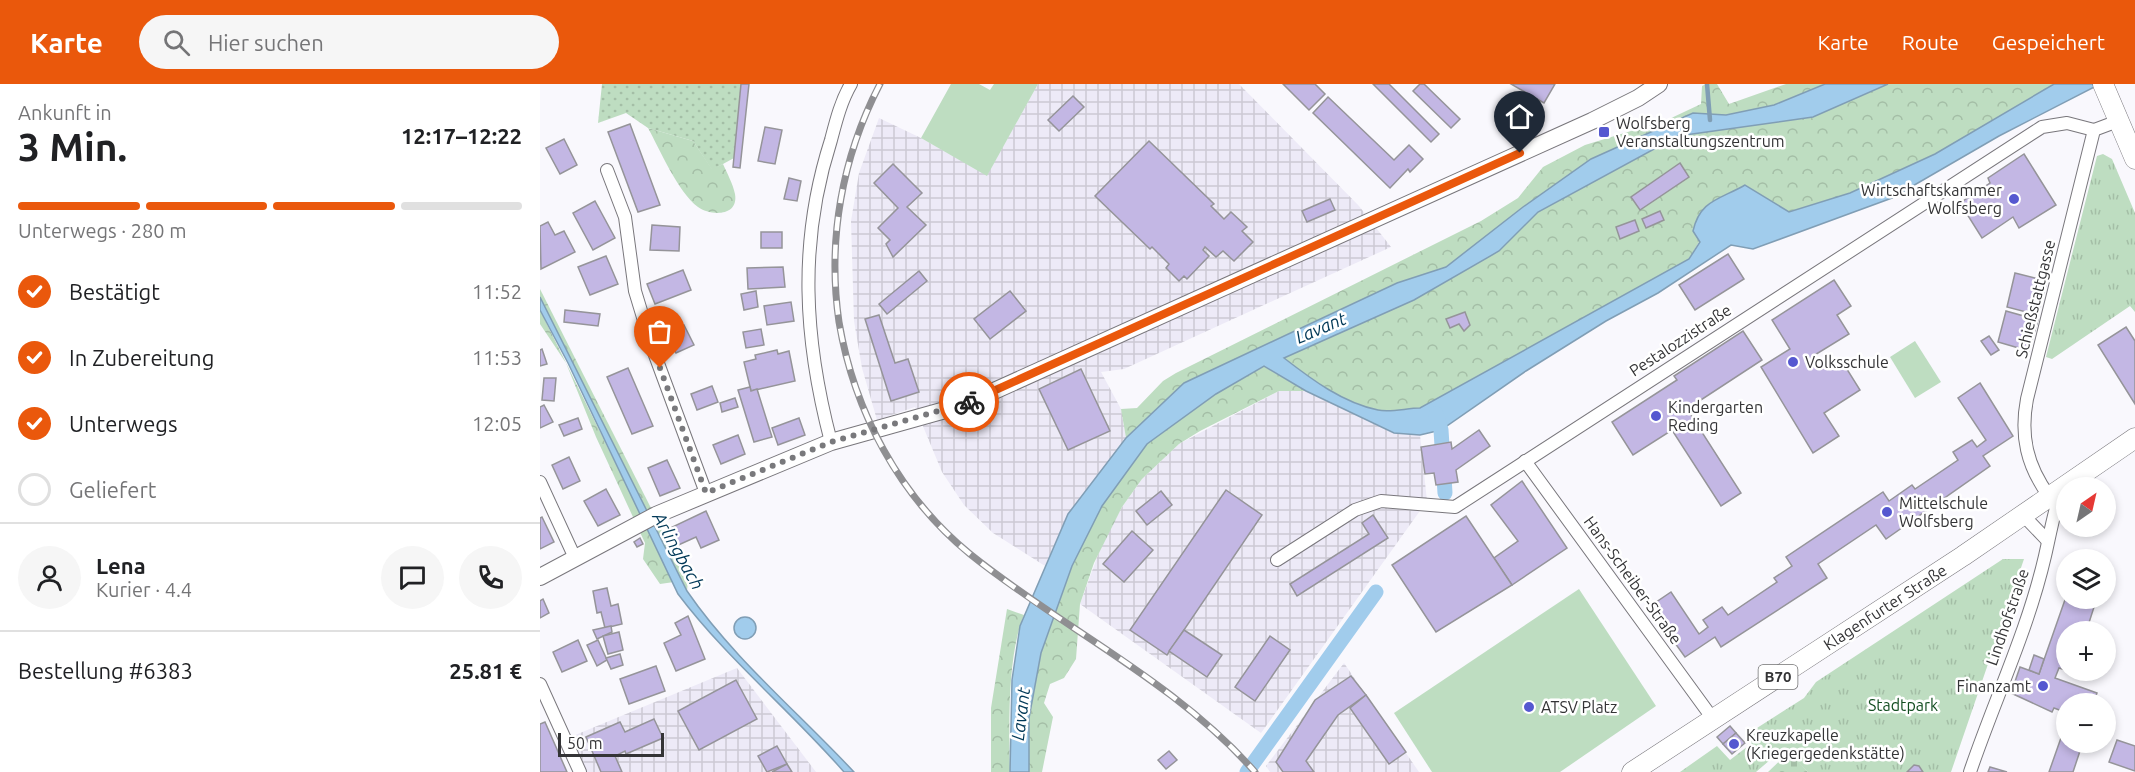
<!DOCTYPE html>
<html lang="de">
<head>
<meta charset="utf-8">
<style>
	:root { --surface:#fff; --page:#f6f6f6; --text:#202124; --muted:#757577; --line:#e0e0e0; --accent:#ea580c }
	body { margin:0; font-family:Ubuntu,sans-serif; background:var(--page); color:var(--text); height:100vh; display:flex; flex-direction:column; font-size:22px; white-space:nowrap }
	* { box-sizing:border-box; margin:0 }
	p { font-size:20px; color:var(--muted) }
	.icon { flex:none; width:33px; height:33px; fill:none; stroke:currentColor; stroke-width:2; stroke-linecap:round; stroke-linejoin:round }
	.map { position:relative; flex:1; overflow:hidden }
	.side { display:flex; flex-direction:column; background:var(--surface); width:540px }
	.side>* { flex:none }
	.needle { width:39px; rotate:34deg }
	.fabs { position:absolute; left:1516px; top:393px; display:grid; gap:12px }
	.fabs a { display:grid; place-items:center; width:60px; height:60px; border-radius:50%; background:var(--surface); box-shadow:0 3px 9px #0003; font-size:30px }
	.scale { position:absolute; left:18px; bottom:15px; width:106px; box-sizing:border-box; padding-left:6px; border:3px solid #343436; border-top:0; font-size:16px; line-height:21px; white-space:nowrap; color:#343436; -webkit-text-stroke:4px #fff; paint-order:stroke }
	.pin { position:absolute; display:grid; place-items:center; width:51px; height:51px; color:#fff; margin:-62px -26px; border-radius:50% 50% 50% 0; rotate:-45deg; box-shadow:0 0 6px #0007 }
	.pin .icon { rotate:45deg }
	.courier { position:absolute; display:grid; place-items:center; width:60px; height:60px; margin:-30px; border:4px solid #ea580c; border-radius:50%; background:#fff; color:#222; box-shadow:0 2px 8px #0007 }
	.headline em { font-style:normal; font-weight:600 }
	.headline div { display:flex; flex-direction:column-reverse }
	.headline { display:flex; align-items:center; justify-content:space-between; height:102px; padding:0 18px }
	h1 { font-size:39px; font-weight:600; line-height:45px }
	.bar { display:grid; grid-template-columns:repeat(4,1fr); gap:9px 6px; align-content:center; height:72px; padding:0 18px }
	.bar i { height:8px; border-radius:4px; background:var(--line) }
	.bar .active { background:var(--accent) }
	.bar p { grid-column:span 4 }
	.line { display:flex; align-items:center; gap:15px; padding:0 18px; border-top:2px solid var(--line) }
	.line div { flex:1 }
	.round { display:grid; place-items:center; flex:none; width:63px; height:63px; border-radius:32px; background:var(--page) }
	ol { padding:0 18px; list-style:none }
	li { display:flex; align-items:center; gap:18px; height:66px }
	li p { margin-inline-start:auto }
	li .icon { padding:6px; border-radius:50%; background:var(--accent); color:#fff; stroke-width:4 }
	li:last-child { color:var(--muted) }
	li i { width:33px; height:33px; border:3px solid var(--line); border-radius:50% }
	header { display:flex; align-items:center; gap:36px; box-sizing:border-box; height:84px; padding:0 30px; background:var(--accent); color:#fff }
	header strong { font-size:28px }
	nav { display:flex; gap:33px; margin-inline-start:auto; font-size:21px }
	.search { width:420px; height:54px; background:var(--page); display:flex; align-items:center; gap:15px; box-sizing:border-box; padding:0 21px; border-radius:33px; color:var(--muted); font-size:22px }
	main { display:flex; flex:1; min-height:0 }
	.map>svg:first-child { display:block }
	.industrial { fill:url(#industrial-grid) }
	.grass { fill:url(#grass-dots) }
	.forest { fill:url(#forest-crowns) }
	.cemetery { fill:url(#cemetery-stones) }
	.park { fill:url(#park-tufts) }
	.pitch { fill:#beddc1 }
	.water { fill:#a1ccec; stroke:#809eb5; stroke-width:1.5 }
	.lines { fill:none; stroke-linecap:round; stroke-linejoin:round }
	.stream { stroke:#809eb5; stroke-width:4.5 }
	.canal { stroke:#a1ccec; stroke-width:15 }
	.building { fill:#c3b7e4; stroke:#959499; stroke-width:1.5 }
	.minor-casing { stroke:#79777c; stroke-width:14 }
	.secondary-casing { stroke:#79777c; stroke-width:18 }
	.primary-casing { stroke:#79777c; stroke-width:21 }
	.minor { stroke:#fff; stroke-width:12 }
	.secondary { stroke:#fff; stroke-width:16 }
	.primary { stroke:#fff; stroke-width:20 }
	.rail-casing { stroke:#8f8f92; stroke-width:7 }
	.rail { stroke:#fff; stroke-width:4.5; stroke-dasharray:14; stroke-linecap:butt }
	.done { stroke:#79797c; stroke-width:6; stroke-dasharray:0 10.8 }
	.route { stroke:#ea580c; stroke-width:8 }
	.poi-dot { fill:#5558d0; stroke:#fff; stroke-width:2 }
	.labels { text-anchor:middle; stroke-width:5; stroke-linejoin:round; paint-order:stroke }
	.shield { fill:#fff; stroke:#717172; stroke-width:1.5 }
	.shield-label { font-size:15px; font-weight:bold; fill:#343436 }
	.poi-label { font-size:16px; fill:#343436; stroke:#fff; text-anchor:start }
	.street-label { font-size:16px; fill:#343436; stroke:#fff }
	.park-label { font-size:16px; fill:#124d20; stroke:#fff }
	.water-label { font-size:18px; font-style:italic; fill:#003857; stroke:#fff }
</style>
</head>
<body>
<header>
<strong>Karte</strong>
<div class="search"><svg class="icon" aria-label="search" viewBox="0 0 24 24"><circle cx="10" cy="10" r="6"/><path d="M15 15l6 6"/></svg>Hier suchen</div>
<nav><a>Karte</a><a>Route</a><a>Gespeichert</a></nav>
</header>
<main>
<section class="side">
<div class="headline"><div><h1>3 Min.</h1><p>Ankunft in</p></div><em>12:17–12:22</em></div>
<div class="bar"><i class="active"></i><i class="active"></i><i class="active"></i><i></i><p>Unterwegs · 280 m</p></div>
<ol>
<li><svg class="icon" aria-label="check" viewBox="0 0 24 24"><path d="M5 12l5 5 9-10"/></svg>Bestätigt<p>11:52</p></li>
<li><svg class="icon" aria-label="check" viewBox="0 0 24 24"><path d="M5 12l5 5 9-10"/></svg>In Zubereitung<p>11:53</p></li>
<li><svg class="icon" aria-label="check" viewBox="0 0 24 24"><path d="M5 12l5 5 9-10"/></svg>Unterwegs<p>12:05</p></li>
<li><i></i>Geliefert</li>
</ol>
<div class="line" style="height:108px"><a class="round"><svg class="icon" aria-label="person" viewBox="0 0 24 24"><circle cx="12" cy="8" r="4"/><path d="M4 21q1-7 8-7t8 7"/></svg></a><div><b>Lena</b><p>Kurier · 4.4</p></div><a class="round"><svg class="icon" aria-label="chat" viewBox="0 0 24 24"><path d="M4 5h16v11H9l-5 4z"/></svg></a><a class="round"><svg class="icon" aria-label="phone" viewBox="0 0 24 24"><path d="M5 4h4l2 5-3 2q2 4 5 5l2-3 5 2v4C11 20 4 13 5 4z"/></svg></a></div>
<div class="line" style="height:78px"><div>Bestellung #6383</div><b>25.81 €</b></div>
</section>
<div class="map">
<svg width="1595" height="688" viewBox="0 0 1595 688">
	<defs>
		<pattern id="industrial-grid" width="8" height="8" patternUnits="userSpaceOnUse" patternTransform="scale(1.5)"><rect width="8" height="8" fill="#edeaf7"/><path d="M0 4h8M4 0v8" fill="none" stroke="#ccc9d4"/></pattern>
		<pattern id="grass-dots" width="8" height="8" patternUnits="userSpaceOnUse" patternTransform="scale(1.5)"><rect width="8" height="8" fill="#beddc1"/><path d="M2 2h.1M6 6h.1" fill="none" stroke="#a4bea6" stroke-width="1.8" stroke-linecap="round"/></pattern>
		<pattern id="forest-crowns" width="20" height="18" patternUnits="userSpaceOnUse" patternTransform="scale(1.5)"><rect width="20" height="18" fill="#beddc1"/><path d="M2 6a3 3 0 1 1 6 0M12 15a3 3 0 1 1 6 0" fill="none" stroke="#a4bea6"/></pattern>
		<pattern id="cemetery-stones" width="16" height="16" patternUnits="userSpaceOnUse" patternTransform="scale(1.5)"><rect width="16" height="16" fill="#beddc1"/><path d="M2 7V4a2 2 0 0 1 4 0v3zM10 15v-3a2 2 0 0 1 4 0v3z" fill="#a4bea6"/></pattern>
		<pattern id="park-tufts" width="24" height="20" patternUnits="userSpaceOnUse" patternTransform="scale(1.5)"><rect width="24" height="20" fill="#beddc1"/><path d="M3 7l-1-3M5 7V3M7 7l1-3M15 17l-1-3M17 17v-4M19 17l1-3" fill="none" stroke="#a4bea6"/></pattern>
	</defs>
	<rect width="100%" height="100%" fill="#f9f8fd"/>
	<g class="industrial">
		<polygon points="498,0 699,0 819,122 851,163 584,285 561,288 581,325 586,354 528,430 505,482 453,449 424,421 402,388 375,323 337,336 322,284 314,237 311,137 319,89 339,34 381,54 447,91"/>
		<polygon points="739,307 766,307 854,349 880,351 887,417 721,649 540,520 563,457 582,423 602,395 639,360"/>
		<polygon points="804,579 879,688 730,688 726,682"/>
		<polygon points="197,584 276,688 44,688 28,654"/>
	</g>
	<polygon class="grass" points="62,0 201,0 194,74 172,86 153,57 108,44 86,29 58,39"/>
	<g class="forest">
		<polygon points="1166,0 1177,0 1189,20 1246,0 1285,0 1234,21 1186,31 1153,29 983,123 906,184 857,199 644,299 586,354 581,325 597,324 623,297 636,289 941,137 978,114 1003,83 1045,61 1127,36 1161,20 1162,2"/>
		<path d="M1348,0H1514L1395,70L1310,109L1249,128L1205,101L1186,112L1149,175L880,324C867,324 850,329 838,326C803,319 771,295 743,273L959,167L998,128L1138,52L1184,45L1313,15Z"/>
		<path d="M108,44L153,57L172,85L183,80C187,89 193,100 195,110C199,133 170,132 158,123C138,108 120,66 108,44Z"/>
		<polygon points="0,205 148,497 147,507 0,213"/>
		<polygon points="0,226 134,498 120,500 103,475 105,459 56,353 26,279 0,240"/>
		<polygon points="723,282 766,307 739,307 660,347 639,360 602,395 582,423 554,479 540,520 536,575 524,594 510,600 504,619 513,633 502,688 489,688 489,634 501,569 532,482 562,422 607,360 676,310"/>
		<path d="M467,525L484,531C467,571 469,644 470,688H451V624Z"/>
	</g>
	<polygon class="cemetery" points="1249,668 1268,688 1228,688"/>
	<g class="park">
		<polygon points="1563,70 1572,75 1595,129 1595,228 1590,222 1512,275 1506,273 1557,72"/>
		<polygon points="1463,475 1484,475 1411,688 1268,688 1244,664 1216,688 1140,688 1177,662 1190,676 1212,659 1206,651 1264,614 1276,598"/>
	</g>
	<g class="pitch">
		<polygon points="411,0 439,0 450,6 454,0 498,0 447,92 381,54"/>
		<polygon points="1375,257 1401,298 1375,314 1350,273"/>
		<polygon points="1039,505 1116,622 1020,688 892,688 854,629"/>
	</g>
	<g class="water">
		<path d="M1285,0H1348L1273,33L1138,52L998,128L959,167L874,216L744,274C771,295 803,319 838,326C850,329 867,324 880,324L1149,175L1160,158L1153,147C1160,116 1179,116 1205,101L1249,128L1310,109L1395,70L1514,0H1560L1459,52L1352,114L1213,165L1191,161L1118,209L1066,237L986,287L901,346L880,351L854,349L766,307L724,282L676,310L607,360L562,422L532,482L501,569L489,634V688H470L472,596L480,542L528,430L586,354L644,299L857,199L906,183L983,123L1051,75L1153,29L1186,31L1234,21Z"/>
		<path d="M0,213L147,507C193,574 258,628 314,688H304C251,627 187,575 138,510L28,279L0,226Z"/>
		<circle cx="205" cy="544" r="11"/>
	</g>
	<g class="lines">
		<polyline class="stream" points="1167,0 1170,36"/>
		<g class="canal">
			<polyline points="896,330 901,346 905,409"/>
			<polyline points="707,688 836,508"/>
		</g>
	</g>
	<g class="building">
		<polygon points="201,0 209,0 200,84 193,83"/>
		<polygon points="743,0 775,0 785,10 769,26"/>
		<polygon points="833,0 849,0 899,50 891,58"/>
		<polygon points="880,0 884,0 920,35 911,44 873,7"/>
		<polygon points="971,0 1015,0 1004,19"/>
		<polygon points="533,12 544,23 519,47 508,36"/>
		<polygon points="788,13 854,76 869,61 883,75 870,88 868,85 850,104 773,29"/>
		<polygon points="90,40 120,121 98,128 68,48"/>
		<polygon points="225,43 242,46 235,80 218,77"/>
		<polygon points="24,55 37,81 20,90 6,64"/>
		<polygon points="609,57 674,120 671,122 684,135 691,128 707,143 702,147 713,158 694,177 683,167 676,173 665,163 663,166 669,172 647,195 644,192 639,197 626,184 629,180 612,163 610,165 555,112"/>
		<polygon points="1484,70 1516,121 1479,144 1473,133 1442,154 1420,119 1450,99 1448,94"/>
		<polygon points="1140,79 1149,93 1100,126 1091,113"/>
		<polygon points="353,80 382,109 367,123 386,141 353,173 346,160 350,156 338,144 358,124 334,99"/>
		<polygon points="249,94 261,97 257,117 244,115"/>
		<polygon points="790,115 795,126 767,138 762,127"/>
		<polygon points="55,117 75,154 53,166 33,129"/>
		<polygon points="1120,127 1124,136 1106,144 1102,135"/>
		<polygon points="1095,136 1099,147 1080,155 1076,143"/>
		<polygon points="8,138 15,151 24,147 35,168 1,185 0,142"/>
		<polygon points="112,141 140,143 139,167 110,166"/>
		<rect x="221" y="148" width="21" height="16"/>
		<polygon points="1188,170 1204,195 1155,226 1139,201"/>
		<polygon points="66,172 78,200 50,211 38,183"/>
		<polygon points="243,183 245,203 208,205 207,184"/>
		<polygon points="143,186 151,206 115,220 107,200"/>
		<polygon points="379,187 387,197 347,230 339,220"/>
		<polygon points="1475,189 1507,197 1498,231 1467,223"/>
		<polygon points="1294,196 1311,222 1297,231 1309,250 1273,272 1282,285 1300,274 1320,306 1284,329 1299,352 1273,369 1221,283 1250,265 1232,236"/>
		<polygon points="216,207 218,223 204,226 201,210"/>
		<polygon points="470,207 486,227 450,255 434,235"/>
		<polygon points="251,218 254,237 227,241 224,222"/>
		<polygon points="25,226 60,230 58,242 24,238"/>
		<polygon points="1466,227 1498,236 1489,267 1458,258"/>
		<polygon points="925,228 930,241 924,247 919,240 910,244 906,235"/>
		<polygon points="339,231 355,279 368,275 379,308 351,317 325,235"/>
		<polygon points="144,241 154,261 136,269 126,249"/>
		<polygon points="1586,243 1595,257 1595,320 1558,261"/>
		<polygon points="221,245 224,261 206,264 203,248"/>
		<polygon points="1203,247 1222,276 1147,325 1201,409 1181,422 1132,346 1093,371 1072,338 1137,296 1134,292"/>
		<polygon points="1449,252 1459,266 1451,271 1441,257"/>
		<polygon points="2,265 7,280 0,282 0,266"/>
		<polygon points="237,266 238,270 249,267 255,297 211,307 204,278 216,275 215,271"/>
		<polygon points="88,284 113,342 92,350 67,293"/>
		<polygon points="541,285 570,347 528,366 499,305"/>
		<polygon points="4,294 16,294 14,317 2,316"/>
		<polygon points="1440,299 1473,352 1443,372 1450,382 1346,455 1336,441 1278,480 1287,494 1181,563 1175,553 1145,573 1109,523 1131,508 1159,550 1168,543 1163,536 1182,523 1188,531 1237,498 1234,494 1252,482 1246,473 1343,408 1349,417 1372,401 1375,405 1418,376 1413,368 1432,356 1437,363 1446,356 1418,314"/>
		<polygon points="172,302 178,318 157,326 151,310"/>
		<polygon points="210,303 211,307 217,305 232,353 214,358 198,306"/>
		<polygon points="195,314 198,323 182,328 180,319"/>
		<polygon points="4,321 13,338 0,344 0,323"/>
		<polygon points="38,334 42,345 24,352 19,341"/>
		<polygon points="259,334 265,351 238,361 232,344"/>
		<polygon points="939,346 950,362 916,386 918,398 896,401 894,389 885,390 881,363 911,358 912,365"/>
		<polygon points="198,351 205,370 181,380 173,361"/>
		<polygon points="29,373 40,397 23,405 12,381"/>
		<polygon points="127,376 140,404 120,412 108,384"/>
		<polygon points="982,397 1027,464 972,501 954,474 978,457 951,421"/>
		<polygon points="66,405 80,431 58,442 44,417"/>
		<polygon points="686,406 722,431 627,571 590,546"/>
		<polygon points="621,407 632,421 607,441 596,427"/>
		<polygon points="166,427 179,456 161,464 156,453 134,463 126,446"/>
		<polygon points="833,431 848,454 757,512 750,500 829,450 822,439"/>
		<polygon points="926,432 972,501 896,548 852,481"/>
		<polygon points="2,433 14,458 0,465 0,434"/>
		<polygon points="592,447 613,466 584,498 563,480"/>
		<polygon points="100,454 103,460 97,463 94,458"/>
		<polygon points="67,504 71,522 78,520 82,540 65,544 61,528 57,529 53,507"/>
		<polygon points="1527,510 1527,514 1539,514 1555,520 1546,548 1527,548 1527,586 1532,586 1532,588 1519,584 1515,594 1557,609 1553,620 1527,620 1527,629 1514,624 1512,628 1471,609 1480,583 1499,590"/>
		<polygon points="3,515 9,529 0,534 0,517"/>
		<polygon points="148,532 165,575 136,587 124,559 141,551 135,539"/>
		<polygon points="71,542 72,548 57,555 53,546"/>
		<polygon points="644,546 682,571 667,593 629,567"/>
		<polygon points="79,548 83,566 68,570 63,552"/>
		<polygon points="730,552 750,566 715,617 695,603"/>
		<polygon points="38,556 47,577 22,588 13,568"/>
		<polygon points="58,556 67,576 57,582 47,561"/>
		<polygon points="80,570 83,581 71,585 66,574"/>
		<polygon points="1494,571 1504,575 1499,590 1489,586"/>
		<polygon points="116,582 125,607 89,620 80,595"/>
		<polygon points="811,592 826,611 798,631 766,677 774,688 743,688 736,678 775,616"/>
		<polygon points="196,596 217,635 159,666 138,627"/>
		<polygon points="826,611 866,668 849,680 810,624"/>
		<polygon points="114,635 123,654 86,670 85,667 75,672 82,688 61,688 46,653 80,638 85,648"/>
		<polygon points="5,638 27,688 0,688 0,640"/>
		<polygon points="1190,642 1196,649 1183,660 1177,653"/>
		<polygon points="1196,649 1205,659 1192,670 1183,660"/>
		<polygon points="1522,651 1527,653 1527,658 1543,658 1533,688 1509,688"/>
		<polygon points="1577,656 1595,662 1595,687 1569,678"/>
		<polygon points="237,662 247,680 227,688 218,672"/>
		<polygon points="629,667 637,676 626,685 618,676"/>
		<polygon points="247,680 252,688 232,688"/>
		<polygon points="1374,681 1379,682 1383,688 1367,688"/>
		<polygon points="1450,683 1467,688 1448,688"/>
	</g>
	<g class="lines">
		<g class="minor-casing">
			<g id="minor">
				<polyline points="67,86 85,133 95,207 112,263 166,409"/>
				<path d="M291,358C264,255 258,159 291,56C296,37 301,17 311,0"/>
				<polyline points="985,377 1173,635"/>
				<polyline points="0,398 35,474"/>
				<path d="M1509,412C1487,382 1480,352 1487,315L1554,46L1578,37"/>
				<polyline points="1483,431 1506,455"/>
				<polyline points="737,476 815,426 841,417 915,423 1502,43 1527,39 1554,46"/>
				<polyline points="0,600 40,688"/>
				<path d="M1430,688C1454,617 1488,546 1505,472C1510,450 1514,428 1521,406"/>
			</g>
		</g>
		<g class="secondary-casing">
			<polyline id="secondary" points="0,493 116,431 291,358 423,321 1052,37 1098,14 1119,0"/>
		</g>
		<g class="primary-casing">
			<g id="primary">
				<polyline points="1563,0 1595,75"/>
				<polyline points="1092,688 1423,472 1595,354"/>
			</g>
		</g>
		<use href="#minor" class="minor"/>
		<use href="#secondary" class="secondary"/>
		<use href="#primary" class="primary"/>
		<g class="rail-casing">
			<path id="rail" d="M340,0C302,73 287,156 299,238C314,327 359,412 430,470C523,545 635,597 715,688"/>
		</g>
		<use href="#rail" class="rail"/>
	</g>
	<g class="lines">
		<polyline class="done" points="120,284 166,409 291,358 429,318"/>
		<polyline class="route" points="429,318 980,69"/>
	</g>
	<g class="poi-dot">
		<rect x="1058" y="42" width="12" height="12" rx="3"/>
		<circle cx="1474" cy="115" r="6"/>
		<circle cx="1253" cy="278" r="6"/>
		<circle cx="1116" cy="332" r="6"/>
		<circle cx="1347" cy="428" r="6"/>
		<circle cx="1503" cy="602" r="6"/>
		<circle cx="989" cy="623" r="6"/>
		<circle cx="1194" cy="660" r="6"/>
	</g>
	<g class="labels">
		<rect class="shield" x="1218.5" y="581" width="39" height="24" rx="4.5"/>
		<g class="shield-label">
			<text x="1238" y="598">B70</text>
		</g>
		<g class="poi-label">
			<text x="1076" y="45">Wolfsberg<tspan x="1076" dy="18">Veranstaltungszentrum</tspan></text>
			<text x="1462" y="112" text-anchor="end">Wirtschaftskammer<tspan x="1462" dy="18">Wolfsberg</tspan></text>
			<text x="1265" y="284">Volksschule</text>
			<text x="1128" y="329">Kindergarten<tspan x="1128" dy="18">Reding</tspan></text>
			<text x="1359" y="425">Mittelschule<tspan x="1359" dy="18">Wolfsberg</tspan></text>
			<text x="1491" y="608" text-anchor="end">Finanzamt</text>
			<text x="1001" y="629">ATSV Platz</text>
			<text x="1206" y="657">Kreuzkapelle<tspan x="1206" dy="18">(Kriegergedenkstätte)</tspan></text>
		</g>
		<g class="street-label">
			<text transform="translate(1495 215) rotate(-76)" y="6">Schießstattgasse</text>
			<text transform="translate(1140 256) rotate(-33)" y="6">Pestalozzistraße</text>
			<text transform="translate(1093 496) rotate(54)" y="6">Hans-Scheiber-Straße</text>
			<text transform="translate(1345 523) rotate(-33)" y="6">Klagenfurter Straße</text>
			<text transform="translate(1467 533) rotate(-71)" y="6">Lindhofstraße</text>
		</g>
		<g class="park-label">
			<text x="1363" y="627">Stadtpark</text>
		</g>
		<g class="water-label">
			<text transform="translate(781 244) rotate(-23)" y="6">Lavant</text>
			<text transform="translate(138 467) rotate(61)" y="6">Arlingbach</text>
			<text transform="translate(481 630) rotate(-83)" y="6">Lavant</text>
		</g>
	</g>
</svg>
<div class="fabs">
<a><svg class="needle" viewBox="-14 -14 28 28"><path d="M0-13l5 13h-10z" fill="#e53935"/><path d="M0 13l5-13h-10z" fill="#757577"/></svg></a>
<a><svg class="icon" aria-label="layers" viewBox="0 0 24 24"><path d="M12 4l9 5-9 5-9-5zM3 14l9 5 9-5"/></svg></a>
<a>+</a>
<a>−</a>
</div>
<div class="scale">50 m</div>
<div class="pin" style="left:120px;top:284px;background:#ea580c"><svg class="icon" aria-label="bag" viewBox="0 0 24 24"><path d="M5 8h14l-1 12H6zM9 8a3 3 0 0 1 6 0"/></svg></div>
<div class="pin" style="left:980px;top:69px;background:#1f2937"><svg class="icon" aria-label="home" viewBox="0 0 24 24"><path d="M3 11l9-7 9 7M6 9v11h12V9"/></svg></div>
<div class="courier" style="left:429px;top:318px"><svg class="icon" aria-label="bike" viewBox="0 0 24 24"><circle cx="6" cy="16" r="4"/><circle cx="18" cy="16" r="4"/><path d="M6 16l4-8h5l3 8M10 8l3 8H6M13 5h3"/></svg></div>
</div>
</main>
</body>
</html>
